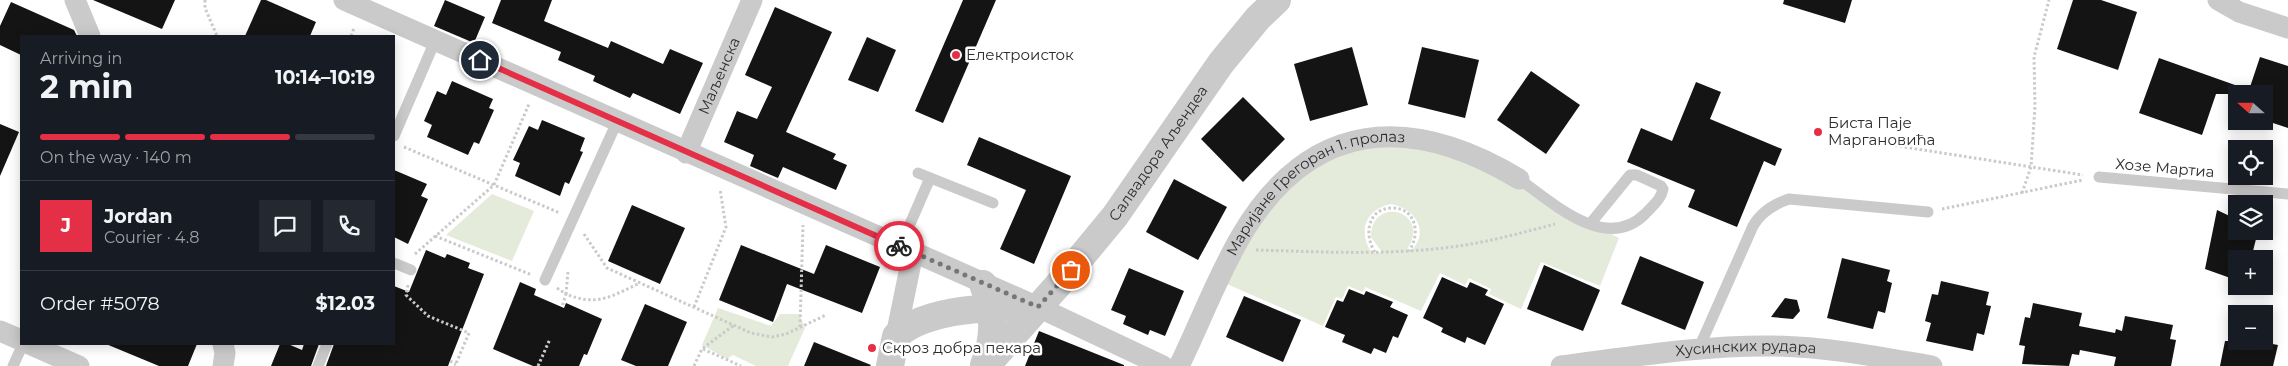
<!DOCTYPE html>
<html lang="en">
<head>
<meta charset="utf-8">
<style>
	:root { --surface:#171b24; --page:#242831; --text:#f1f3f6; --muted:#9ea1a6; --line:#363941; --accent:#e42f46 }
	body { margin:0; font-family:Montserrat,sans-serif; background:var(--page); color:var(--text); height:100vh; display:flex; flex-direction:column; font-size:19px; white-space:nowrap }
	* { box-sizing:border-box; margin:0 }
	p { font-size:16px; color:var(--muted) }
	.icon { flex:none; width:28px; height:28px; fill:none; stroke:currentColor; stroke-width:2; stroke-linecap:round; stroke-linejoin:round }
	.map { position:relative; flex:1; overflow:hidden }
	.panel { position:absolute; left:20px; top:35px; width:375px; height:310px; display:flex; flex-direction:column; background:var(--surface); border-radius:0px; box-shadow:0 2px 12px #0003 }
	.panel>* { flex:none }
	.needle { width:32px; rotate:291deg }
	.fabs { position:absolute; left:2228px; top:85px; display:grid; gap:10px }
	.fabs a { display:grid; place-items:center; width:45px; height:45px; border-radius:0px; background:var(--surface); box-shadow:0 2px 12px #0003; font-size:25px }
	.pin { position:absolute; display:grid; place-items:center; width:42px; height:42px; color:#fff; margin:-21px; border:2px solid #fff; border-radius:50%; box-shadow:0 1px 5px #0007 }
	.courier { position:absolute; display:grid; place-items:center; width:50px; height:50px; margin:-25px; border:4px solid #e42f46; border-radius:50%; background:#fff; color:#222; box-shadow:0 1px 6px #0007 }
	.overview em { font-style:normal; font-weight:700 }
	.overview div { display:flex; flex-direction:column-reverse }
	.overview { display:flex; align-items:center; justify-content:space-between; height:85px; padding:0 20px }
	h1 { font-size:32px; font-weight:700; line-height:38px }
	.bar { display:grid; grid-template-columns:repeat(4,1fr); gap:8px 5px; align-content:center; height:60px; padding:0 20px }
	.bar i { height:6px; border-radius:4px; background:var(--line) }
	.bar .active { background:var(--accent) }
	.bar p { grid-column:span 4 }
	.line { display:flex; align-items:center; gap:12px; padding:0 20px; border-top:1px solid var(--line) }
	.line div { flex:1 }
	.round { display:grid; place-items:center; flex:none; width:52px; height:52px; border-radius:0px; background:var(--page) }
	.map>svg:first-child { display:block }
	.green { fill:#e4ebda; fill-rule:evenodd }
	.building { fill:#141414 }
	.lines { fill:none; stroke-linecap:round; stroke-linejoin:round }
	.path { stroke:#cacaca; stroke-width:3; stroke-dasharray:2.5 2.5; stroke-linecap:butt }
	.service { stroke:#cacaca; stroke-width:11 }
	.minor { stroke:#cacaca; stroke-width:21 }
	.tertiary { stroke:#cacaca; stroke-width:28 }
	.done { stroke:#767676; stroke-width:5; stroke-dasharray:0 9 }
	.route { stroke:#e42f46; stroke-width:6 }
	.poi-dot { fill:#e42f46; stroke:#fff; stroke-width:2 }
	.labels { text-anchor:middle; stroke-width:5; stroke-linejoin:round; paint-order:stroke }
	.poi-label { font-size:15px; fill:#2d2d2d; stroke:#fff; text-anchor:start }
	.street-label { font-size:15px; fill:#2d2d2d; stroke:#fff }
</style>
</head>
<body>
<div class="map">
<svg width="2288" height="366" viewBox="0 0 2288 366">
	<rect width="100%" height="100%" fill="#fff"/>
	<g class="green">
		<path d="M1435,143L1619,238L1600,286L1541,262L1521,309L1489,294L1491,289L1469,278L1465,285L1440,273L1421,311L1365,287L1363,292L1348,286L1342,299L1336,297L1323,326L1220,281L1241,237L1329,150ZM1391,204C1414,208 1430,230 1412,250L1406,251C1434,211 1371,194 1371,237L1382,252L1372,253C1357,231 1366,209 1391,204Z"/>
		<polygon points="492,194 534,211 512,261 446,235"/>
		<polygon points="718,308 771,326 780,314 799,314 805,328 788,366 756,366 733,355 727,359 702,345"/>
	</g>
	<g class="building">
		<polygon points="93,0 175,0 162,29"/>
		<polygon points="261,0 266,0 316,22 310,36 245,36"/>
		<polygon points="445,0 485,17 474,43 434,26"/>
		<polygon points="501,0 552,0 544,21 608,48 611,41 663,64 670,49 703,63 680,114 633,93 630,98 593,81 595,76 558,60 561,52 492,23"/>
		<polygon points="963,0 996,0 943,123 915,111"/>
		<polygon points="1784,0 1852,0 1845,23 1783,4"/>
		<polygon points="2073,0 2101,0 2137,12 2118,70 2057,49"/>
		<polygon points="11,2 74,30 77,36 21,36 21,55 0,45 0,26"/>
		<polygon points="775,7 832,32 786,132 836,154 833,159 847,165 836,190 783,167 778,178 750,166 754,155 724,142 737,111 757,119 772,87 745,75"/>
		<polygon points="867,37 896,50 878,92 848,80"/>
		<polygon points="1352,47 1368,105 1310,121 1294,64"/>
		<polygon points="1422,47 1479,60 1465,118 1408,104"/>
		<polygon points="2260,57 2288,66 2288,128 2264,120 2264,94 2216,94 2202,135 2139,113 2159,58 2249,90"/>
		<polygon points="1531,71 1580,105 1546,154 1497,120"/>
		<polygon points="452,81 493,99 489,108 494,110 479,144 474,142 468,155 427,137 432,125 424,121 437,91 446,95"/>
		<polygon points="1696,82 1721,92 1710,119 1782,149 1775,166 1764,161 1737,227 1688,207 1695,190 1627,162 1641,128 1672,141"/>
		<polygon points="1243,97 1285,139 1243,182 1201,139"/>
		<polygon points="542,120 585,138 580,151 583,152 569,184 565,182 560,196 515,176 520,163 513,160 529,126 538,130"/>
		<polygon points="0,124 19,132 0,176"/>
		<polygon points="979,137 1071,176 1034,264 1000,249 1026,190 967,165"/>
		<polygon points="394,170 427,184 421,196 428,199 408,244 394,237"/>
		<polygon points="1174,179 1227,207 1198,260 1146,232"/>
		<polygon points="632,205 685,228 660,284 608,261"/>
		<polygon points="2217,210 2236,219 2236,231 2258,231 2251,259 2236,259 2236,280 2205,269"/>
		<polygon points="741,245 814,274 826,245 880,267 862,313 787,284 773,322 719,300"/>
		<polygon points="426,250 445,258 447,254 470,263 468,268 484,274 448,366 326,366 334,344 394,344 394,286 409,292"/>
		<polygon points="1640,256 1704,282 1685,330 1621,304"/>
		<polygon points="1842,258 1890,270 1887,281 1892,283 1885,313 1878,311 1873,329 1827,318"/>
		<polygon points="1544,265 1600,290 1583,331 1527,309"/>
		<polygon points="1129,268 1184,291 1165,336 1150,330 1148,335 1123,324 1126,316 1111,310"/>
		<polygon points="1442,277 1467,288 1470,282 1488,290 1485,295 1504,304 1485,345 1467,337 1465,343 1441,332 1443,328 1423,318"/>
		<polygon points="1941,281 1989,292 1986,305 1991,306 1984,335 1977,333 1973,351 1926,341 1931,323 1925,321 1932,294 1938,295"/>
		<polygon points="520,282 536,289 534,295 564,308 566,303 602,319 587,355 584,354 579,366 533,366 493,349"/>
		<polygon points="1349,289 1364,295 1366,291 1393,302 1390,307 1408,315 1398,338 1393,336 1386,353 1374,348 1371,354 1342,342 1345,335 1325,327 1337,300 1343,302"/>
		<polygon points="1244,296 1301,320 1283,362 1226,337"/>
		<polygon points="1785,298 1797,300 1800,311 1793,319 1771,317"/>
		<polygon points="2033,303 2082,313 2079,326 2115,333 2116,329 2122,331 2125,316 2173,325 2170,339 2176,340 2171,366 2114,366 2116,357 2080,350 2079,355 2072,354 2069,366 2022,364 2025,346 2019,345 2025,317 2030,318"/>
		<polygon points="645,304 687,322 668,366 636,366 621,360"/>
		<polygon points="1039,331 1124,365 1124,366 1025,366"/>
		<polygon points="2225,341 2256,341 2278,345 2273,366 2220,366"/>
		<polygon points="814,342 871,365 870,366 804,366"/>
		<polygon points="106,344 197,344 188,366 159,366"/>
		<polygon points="280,344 288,344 302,350 304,344 319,344 311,366 271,366"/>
	</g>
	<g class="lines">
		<g class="path">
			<polyline points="205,0 205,8 217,36"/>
			<polyline points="351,36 354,28"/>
			<polyline points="1885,144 2083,175"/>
			<polyline points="404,147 560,213"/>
			<polyline points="2022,193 2031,167 2035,106 2034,57 2049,0"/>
			<polyline points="1942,209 2083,180"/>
			<polyline points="584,234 607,268 751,333 772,337 786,334 826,315"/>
			<polyline points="435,236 532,275"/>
			<path d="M1256,250C1326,252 1396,256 1465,245C1496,240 1525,232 1555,224"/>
			<path d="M1375,252C1364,236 1367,209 1391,208C1416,207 1421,234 1409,251"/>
			<polyline points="415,254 494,185 529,104"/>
			<path d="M568,272L566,294C597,307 612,296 640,283"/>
			<polyline points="408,285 406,295 428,316 469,333 455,366"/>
			<polyline points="557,288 566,294 562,307"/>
			<polyline points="694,307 726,227 720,189"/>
			<polyline points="800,327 803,225"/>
			<polyline points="703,349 741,366"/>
			<polyline points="450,361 456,364"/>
			<polyline points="538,366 550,339"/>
			<polyline points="694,366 702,349 734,325"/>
		</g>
		<g class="service">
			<polyline points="394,136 435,41"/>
			<polyline points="918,173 993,203"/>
			<polyline points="2099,177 2288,194"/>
			<path d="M1519,179C1553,203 1606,253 1645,214C1652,206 1661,200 1663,189L1661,186L1637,175H1630L1590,224"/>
			<polyline points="900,247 930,178"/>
			<polyline points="394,263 411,270"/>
			<polyline points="545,280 617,122"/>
			<path d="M1699,348L1753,226C1761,212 1774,204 1789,199L1928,212"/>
			<polyline points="13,366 23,344"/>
			<polyline points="318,366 327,344"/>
		</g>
		<g class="minor">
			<polyline points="75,0 90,36"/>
			<polyline points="344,0 1038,307 1163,366"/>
			<polyline points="2218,0 2239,12 2288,28"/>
			<path id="s1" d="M686,153L752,0"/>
			<polyline points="0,331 21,340"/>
			<polyline points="896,336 913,253"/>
			<polyline points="29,344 79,366"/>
			<polyline points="223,344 225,353 223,366"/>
			<path id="s2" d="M1179,366C1200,323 1217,277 1241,236C1310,119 1409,113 1519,179"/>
			<path id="s3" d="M1561,366C1631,357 1702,345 1773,346C1828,347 1879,357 1932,366"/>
		</g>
		<g class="tertiary">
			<path d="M983,284C994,313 996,335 984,365"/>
			<path d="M890,366L896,336C927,307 997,307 1038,307"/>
			<path id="s4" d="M986,366L1058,285L1115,216L1221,63L1258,18L1277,0"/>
		</g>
	</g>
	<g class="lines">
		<polyline class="done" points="899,246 1038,307 1071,270"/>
		<polyline class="route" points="480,60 899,246"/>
	</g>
	<g class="poi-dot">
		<circle cx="956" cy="55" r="5"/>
		<circle cx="1818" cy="132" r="5"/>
		<circle cx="872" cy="348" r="5"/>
	</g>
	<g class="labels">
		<g class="poi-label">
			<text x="966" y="60">Електроисток</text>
			<text x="1828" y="128">Биста Паје<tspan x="1828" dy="17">Маргановића</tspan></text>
			<text x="882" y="353">Скроз добра пекара</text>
		</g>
		<g class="street-label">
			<text dy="5" stroke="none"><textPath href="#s1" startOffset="84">Маљенска</textPath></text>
			<text dy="5" stroke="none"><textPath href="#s4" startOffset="274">Салвадора Аљендеа</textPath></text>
			<text transform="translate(2165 168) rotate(5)" y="5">Хозе Мартиа</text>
			<text dy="5" stroke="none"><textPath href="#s2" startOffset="235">Маријане Грегоран 1. пролаз</textPath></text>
			<text dy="5" stroke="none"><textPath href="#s3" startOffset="186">Хусинских рудара</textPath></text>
		</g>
	</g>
</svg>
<div class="fabs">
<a><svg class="needle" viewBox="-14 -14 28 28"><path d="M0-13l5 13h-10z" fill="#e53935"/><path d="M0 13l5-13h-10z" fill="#9ea1a6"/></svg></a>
<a><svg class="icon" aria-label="locate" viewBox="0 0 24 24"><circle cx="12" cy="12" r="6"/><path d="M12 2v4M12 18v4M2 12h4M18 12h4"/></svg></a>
<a><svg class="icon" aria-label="layers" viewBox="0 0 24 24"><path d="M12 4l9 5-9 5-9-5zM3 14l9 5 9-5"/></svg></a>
<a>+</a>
<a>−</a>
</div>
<div class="pin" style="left:1071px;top:270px;background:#ea580c"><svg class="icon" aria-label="bag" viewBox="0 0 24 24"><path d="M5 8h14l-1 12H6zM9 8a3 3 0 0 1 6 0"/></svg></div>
<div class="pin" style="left:480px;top:60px;background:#1f2937"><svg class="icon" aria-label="home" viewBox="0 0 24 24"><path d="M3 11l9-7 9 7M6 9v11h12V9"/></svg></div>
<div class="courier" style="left:899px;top:246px"><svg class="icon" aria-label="bike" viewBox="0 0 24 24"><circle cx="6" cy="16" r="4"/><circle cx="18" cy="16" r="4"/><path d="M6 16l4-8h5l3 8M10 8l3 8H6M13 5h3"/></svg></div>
<section class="panel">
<div class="overview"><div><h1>2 min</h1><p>Arriving in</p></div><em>10:14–10:19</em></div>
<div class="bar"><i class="active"></i><i class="active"></i><i class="active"></i><i></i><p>On the way · 140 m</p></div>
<div class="line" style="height:90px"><b class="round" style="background:var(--accent);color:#fff">J</b><div><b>Jordan</b><p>Courier · 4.8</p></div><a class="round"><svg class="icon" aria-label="chat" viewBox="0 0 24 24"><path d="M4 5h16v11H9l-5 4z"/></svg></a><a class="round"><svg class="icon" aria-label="phone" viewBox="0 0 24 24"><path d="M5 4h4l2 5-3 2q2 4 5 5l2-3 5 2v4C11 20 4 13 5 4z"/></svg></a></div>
<div class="line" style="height:65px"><div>Order #5078</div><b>$12.03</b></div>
</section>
</div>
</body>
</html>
